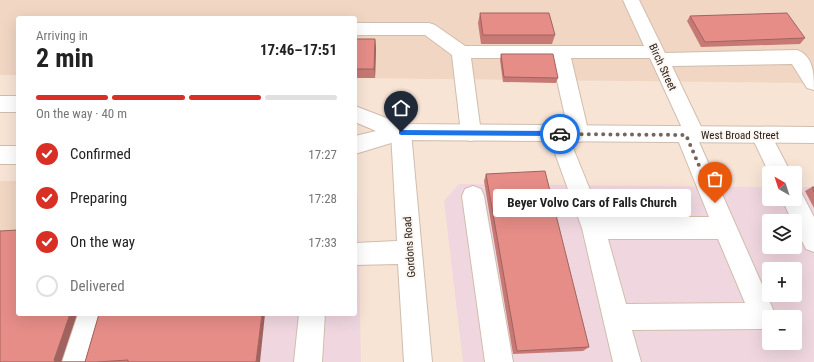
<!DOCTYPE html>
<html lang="en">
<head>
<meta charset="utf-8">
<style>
	:root { --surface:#fff; --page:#f6f6f6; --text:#222; --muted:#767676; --line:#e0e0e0; --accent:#d93025 }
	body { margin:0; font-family:"Roboto Condensed",sans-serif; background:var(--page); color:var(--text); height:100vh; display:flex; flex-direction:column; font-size:15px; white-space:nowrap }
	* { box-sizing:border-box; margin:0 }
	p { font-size:13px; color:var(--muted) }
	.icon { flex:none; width:22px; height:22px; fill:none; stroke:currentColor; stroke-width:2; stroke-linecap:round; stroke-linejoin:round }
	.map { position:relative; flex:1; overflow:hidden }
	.side { position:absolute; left:16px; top:16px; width:341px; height:300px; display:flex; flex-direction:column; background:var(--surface); border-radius:4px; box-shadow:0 4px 16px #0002 }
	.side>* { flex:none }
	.needle { width:26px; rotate:321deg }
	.fabs { position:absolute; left:762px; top:166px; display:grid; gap:8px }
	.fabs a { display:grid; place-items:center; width:40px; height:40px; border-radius:4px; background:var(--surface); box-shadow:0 4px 16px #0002; font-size:20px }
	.pin { position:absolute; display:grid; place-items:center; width:34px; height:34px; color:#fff; margin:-41px -17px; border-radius:50% 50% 50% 0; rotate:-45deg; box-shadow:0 0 4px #0007 }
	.pin .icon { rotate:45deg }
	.courier { position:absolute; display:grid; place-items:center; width:40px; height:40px; margin:-20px; border:3px solid #1a73e8; border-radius:50%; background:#fff; color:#222; box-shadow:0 1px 5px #0007 }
	.bubble { position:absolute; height:28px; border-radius:4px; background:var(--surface); box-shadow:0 4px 16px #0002; font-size:13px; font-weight:700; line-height:28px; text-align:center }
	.headline em { font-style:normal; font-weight:700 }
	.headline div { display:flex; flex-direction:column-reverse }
	.headline { display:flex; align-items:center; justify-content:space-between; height:68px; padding:0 20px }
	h1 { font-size:26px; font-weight:700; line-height:30px }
	.bar { display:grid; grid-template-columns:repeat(4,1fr); gap:6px 4px; align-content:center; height:48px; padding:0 20px }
	.bar i { height:5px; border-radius:3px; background:var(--line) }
	.bar .selected { background:var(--accent) }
	.bar p { grid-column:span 4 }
	ol { padding:0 20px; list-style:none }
	li { display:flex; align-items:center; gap:12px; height:44px }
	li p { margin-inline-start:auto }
	li .icon { padding:4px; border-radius:50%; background:var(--accent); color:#fff; stroke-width:4 }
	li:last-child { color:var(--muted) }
	li i { width:22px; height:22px; border:2px solid var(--line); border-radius:50% }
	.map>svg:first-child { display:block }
	.built { fill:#f0d6c3 }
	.industrial { fill:#f0d7df; fill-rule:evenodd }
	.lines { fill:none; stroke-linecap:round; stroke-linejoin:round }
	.minor-casing { stroke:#d0bdae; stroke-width:2 }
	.major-casing { stroke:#d0bdae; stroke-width:2 }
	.minor { fill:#fff; fill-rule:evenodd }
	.major { fill:#fff; fill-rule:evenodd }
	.wall { fill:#c67975 }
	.shaded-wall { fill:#a1635f }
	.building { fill:#e68d88; stroke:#a1635f }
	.route { fill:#1a73e8 }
	.done { stroke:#72665d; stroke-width:4; stroke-dasharray:0 7.2 }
	.labels { text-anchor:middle; stroke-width:3.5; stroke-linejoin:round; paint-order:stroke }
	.street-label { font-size:11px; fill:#2a221d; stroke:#fcf4ee }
</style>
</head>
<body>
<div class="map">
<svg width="814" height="362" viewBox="0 0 814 362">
	<rect width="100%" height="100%" fill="#f8e4d5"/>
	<g class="built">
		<polygon points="0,0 814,0 814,83 355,78 355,18 18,18 18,75 0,75"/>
		<polygon points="0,181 18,181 18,314 0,362"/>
	</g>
	<g class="industrial">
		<path d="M459,184L769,187V199H795V187H814V362H463L444,201ZM769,221H795V247H769ZM769,269H795V295H769ZM769,317H795V343H769Z"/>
		<polygon points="355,185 357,186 358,204 361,362 59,362 64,314 355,314"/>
	</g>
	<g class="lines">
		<g class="minor-casing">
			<g id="minor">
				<path d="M623,0H639L665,53L797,50C814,56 814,75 814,90L807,88L792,64L672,66L705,135L702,141L699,142L776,316L769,317V327L763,329L632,330L641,362H613L582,228L548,134L551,128L558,126L565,128L601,217H709L676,135L679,129L682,128L650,58H571L589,134L586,140L579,142L572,140L569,134L552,58H471L481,133L478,139L471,141L464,139L461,133L452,55L425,35H355V23H429L435,25L465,46H644ZM608,239H718L745,303L626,304Z"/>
				<polygon points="401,124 408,126 411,132 432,362 404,362 398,264 355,265 355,243 397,241 391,132 394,126"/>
				<polygon points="761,127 768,129 791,173 769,173 751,135 754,129"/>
				<polygon points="473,186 481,189 484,196 513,362 485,362 462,196 465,189"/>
				<polygon points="795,190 801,192 814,217 814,252 806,249 795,227 795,221 792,221 782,199 795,199"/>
				<polygon points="78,314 104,314 90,362 62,362"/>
				<polygon points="299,314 325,314 322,362 294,362"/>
			</g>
		</g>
		<g class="major-casing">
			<g id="major">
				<rect x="0" y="96" width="18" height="16"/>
				<polygon points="355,106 402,124 814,127 814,143 401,140 355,154 355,136 376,131 355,122"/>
				<rect x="0" y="146" width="18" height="18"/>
			</g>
		</g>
		<use href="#minor" class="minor"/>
		<use href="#major" class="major"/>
	</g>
	<g class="wall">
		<polygon points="480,13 555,35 552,44 481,44 478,23"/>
		<polygon points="690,16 805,38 800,44 701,47 687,21"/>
		<polygon points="355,39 375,39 376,48 375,78 355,78"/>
		<polygon points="501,54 558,78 556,83 503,82 500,60"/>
		<polygon points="486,174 589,347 583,351 513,354 484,181"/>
		<polygon points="812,187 814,187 814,208 805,191"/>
		<polygon points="18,314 77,314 61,362 85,362 99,314 260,362 0,362"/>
	</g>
	<g class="shaded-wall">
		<polygon points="375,39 376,48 375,78 374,69"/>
		<polygon points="70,314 77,314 61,362 55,362 54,360"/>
		<polygon points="262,314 265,314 260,362 256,362"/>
	</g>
	<g class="building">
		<polygon points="480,13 549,13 555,35 483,35"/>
		<polygon points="787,13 805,38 705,42 690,16"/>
		<polygon points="355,39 375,39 374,69 355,69"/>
		<polygon points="501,54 553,54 558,78 504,77"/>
		<polygon points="545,171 589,347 517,351 486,174"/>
		<polygon points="812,187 814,187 814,192"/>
		<polygon points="18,230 18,314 70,314 54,360 55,362 85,362 99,314 262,314 256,362 128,362 128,360 96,362 0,362 0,231"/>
	</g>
	<polygon class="route" points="399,130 560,131 563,134 560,136 401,135 399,134"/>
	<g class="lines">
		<polyline class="done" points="560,134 686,135 715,203"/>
	</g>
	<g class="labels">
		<g class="street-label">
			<text transform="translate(663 67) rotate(65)" y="4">Birch Street</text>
			<text x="740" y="139">West Broad Street</text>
			<text transform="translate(409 247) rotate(-94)" y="4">Gordons Road</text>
		</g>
	</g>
</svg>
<div class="fabs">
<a><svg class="needle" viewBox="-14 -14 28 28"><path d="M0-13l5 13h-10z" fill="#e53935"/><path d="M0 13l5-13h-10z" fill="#767676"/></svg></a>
<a><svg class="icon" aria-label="layers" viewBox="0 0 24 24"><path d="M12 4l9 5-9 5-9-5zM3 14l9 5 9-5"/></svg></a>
<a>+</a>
<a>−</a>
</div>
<div class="pin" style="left:715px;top:203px;background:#ea580c"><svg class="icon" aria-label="bag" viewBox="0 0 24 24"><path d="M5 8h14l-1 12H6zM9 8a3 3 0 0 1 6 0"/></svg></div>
<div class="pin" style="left:401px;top:132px;background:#1f2937"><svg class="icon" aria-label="home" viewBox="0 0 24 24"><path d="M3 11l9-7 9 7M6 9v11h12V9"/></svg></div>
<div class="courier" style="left:560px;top:134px"><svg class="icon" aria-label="car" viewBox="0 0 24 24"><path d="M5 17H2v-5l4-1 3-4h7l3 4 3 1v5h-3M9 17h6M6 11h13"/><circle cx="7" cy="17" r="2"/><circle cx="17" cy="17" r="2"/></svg></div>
<div class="bubble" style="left:493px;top:189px;width:198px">Beyer Volvo Cars of Falls Church</div>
<section class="side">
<div class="headline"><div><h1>2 min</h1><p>Arriving in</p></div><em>17:46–17:51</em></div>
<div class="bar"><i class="selected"></i><i class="selected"></i><i class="selected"></i><i></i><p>On the way · 40 m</p></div>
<ol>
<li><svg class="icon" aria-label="check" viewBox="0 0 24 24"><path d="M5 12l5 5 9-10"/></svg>Confirmed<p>17:27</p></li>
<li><svg class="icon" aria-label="check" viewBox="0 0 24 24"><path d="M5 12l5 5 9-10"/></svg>Preparing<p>17:28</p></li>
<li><svg class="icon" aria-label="check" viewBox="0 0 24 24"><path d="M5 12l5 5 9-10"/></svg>On the way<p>17:33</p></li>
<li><i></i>Delivered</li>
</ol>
</section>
</div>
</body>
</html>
